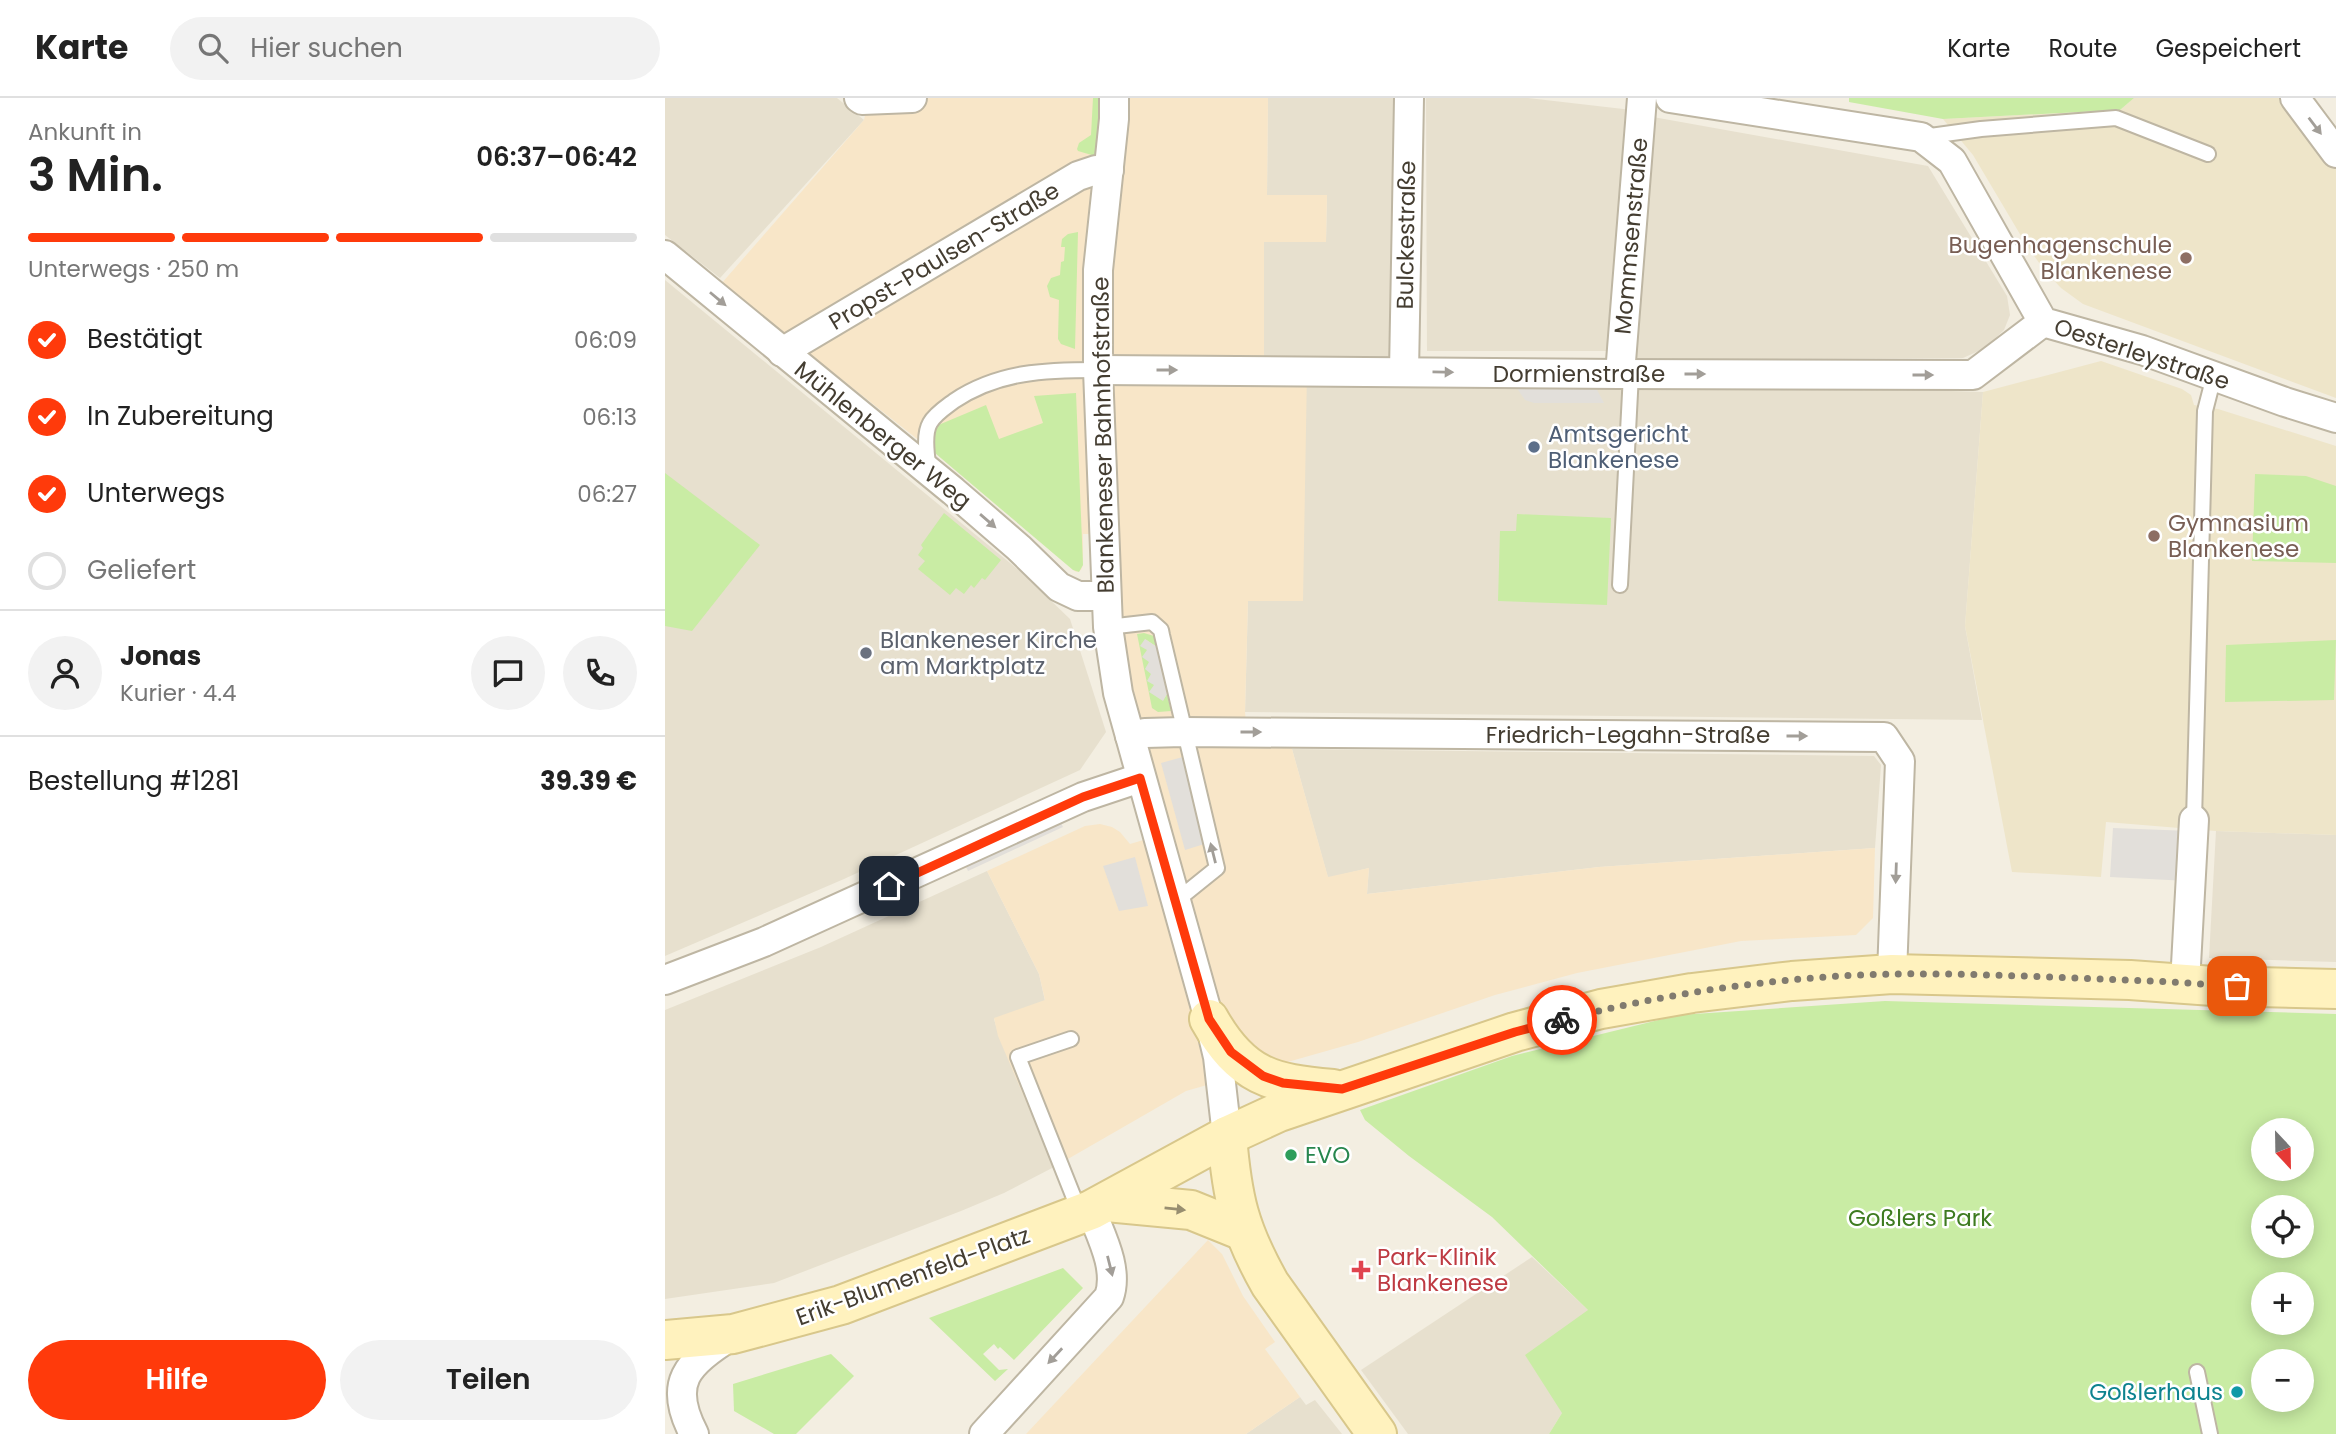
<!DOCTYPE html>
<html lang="de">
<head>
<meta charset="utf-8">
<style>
	:root { --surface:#fff; --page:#f2f2f2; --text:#222; --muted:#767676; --line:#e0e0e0; --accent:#ff3a0b }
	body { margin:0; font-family:Poppins,sans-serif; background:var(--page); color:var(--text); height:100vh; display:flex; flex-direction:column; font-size:26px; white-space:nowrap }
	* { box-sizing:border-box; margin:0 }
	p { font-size:23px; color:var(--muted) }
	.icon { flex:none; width:38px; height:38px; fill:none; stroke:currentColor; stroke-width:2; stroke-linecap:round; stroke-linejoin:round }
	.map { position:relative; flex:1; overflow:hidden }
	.details { display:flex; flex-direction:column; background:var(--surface); width:665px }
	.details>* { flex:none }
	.needle { width:46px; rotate:158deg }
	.tools { position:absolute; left:1586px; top:1020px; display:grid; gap:14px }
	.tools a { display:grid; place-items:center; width:63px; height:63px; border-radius:50%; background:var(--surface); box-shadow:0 4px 18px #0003; font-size:35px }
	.pin { position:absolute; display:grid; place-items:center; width:60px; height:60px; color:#fff; margin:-30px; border-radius:14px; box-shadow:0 4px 10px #0006 }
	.courier { position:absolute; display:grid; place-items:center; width:70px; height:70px; margin:-35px; border:5px solid #ff3a0b; border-radius:50%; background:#fff; color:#222; box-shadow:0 2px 9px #0007 }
	.overview em { font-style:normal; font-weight:600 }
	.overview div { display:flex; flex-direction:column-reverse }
	.overview { display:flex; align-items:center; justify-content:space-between; height:119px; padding:0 28px }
	h1 { font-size:46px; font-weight:600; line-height:52px }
	.bar { display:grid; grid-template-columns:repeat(4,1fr); gap:10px 7px; align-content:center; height:84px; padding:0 28px }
	.bar i { height:9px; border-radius:5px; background:var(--line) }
	.bar .active { background:var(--accent) }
	.bar p { grid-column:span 4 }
	.line { display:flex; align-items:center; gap:18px; padding:0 28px; border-top:2px solid var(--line) }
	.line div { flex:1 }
	.round { display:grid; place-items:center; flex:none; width:74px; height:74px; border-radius:37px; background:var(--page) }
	ol { padding:0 28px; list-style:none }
	li { display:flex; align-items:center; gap:21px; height:77px }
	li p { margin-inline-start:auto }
	li .icon { padding:7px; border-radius:50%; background:var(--accent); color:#fff; stroke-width:4 }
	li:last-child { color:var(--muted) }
	li i { width:38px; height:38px; border:4px solid var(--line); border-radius:50% }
	.action { display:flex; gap:14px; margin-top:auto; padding:14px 28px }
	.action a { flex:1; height:80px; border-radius:42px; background:var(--accent); color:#fff; font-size:28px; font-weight:600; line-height:80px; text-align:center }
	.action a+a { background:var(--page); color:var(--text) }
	header { display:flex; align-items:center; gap:42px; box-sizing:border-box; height:98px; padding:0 35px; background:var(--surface); border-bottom:2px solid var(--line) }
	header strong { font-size:33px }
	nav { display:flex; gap:38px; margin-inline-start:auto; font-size:24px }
	.search { width:490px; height:63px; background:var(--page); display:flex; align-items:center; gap:18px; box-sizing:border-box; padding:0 24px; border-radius:38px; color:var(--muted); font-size:26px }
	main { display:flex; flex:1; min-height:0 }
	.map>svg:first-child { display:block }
	.residential { fill:#e7e0ce }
	.commercial { fill:#f8e6c8 }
	.education { fill:#eee5c9 }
	.green { fill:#c9eca4; fill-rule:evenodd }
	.parking { fill:#e2dfda }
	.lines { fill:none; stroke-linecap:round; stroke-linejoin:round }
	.lane-casing { stroke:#beb6a3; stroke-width:18 }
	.street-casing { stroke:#beb6a3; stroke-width:32 }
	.secondary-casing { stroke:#d8c78b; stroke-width:42 }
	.lane { stroke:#fff; stroke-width:14 }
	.street { stroke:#fff; stroke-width:28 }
	.secondary { stroke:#fff2be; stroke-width:38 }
	.oneway { fill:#a29e98 }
	.oneway2 { fill:#988e70 }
	.done { stroke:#817b6f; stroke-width:7; stroke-dasharray:0 12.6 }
	.route { stroke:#ff3a0b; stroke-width:9 }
	.education-dot { fill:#8d6e63; stroke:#fff; stroke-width:2.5 }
	.service-dot { fill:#5c6f8a; stroke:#fff; stroke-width:2.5 }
	.worship-dot { fill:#6b7280; stroke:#fff; stroke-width:2.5 }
	.leisure-dot { fill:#2e9e5b; stroke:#fff; stroke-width:2.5 }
	.health-dot { fill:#e0444e; stroke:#fff; stroke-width:2.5 }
	.culture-dot { fill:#0f9aa8; stroke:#fff; stroke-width:2.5 }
	.labels { text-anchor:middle; stroke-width:5; stroke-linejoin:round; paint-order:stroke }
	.street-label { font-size:23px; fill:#443d31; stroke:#fff }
	.education-label { font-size:23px; fill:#785e54; stroke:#fff; text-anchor:end }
	.service-label { font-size:23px; fill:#4e5e75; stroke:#fff; text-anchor:start }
	.worship-label { font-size:23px; fill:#5b616d; stroke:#fff; text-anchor:start }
	.leisure-label { font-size:23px; fill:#27864d; stroke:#fff; text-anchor:start }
	.park-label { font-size:23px; fill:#3e7b20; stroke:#fff }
	.health-label { font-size:23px; fill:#be3a42; stroke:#fff; text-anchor:start }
	.culture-label { font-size:23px; fill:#0d838f; stroke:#fff; text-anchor:end }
</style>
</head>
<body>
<header>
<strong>Karte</strong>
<div class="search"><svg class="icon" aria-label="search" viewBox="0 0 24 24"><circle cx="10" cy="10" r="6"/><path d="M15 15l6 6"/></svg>Hier suchen</div>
<nav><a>Karte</a><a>Route</a><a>Gespeichert</a></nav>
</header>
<main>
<section class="details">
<div class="overview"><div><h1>3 Min.</h1><p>Ankunft in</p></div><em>06:37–06:42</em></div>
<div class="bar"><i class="active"></i><i class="active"></i><i class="active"></i><i></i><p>Unterwegs · 250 m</p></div>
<ol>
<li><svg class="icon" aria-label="check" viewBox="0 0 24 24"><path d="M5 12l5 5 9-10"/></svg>Bestätigt<p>06:09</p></li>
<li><svg class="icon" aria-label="check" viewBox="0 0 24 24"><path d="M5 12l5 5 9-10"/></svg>In Zubereitung<p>06:13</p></li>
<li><svg class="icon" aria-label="check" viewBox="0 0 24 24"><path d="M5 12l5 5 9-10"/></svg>Unterwegs<p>06:27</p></li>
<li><i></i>Geliefert</li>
</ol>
<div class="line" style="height:126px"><a class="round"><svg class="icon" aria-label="person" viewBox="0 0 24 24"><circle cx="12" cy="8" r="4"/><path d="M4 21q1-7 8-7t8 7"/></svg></a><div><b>Jonas</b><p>Kurier · 4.4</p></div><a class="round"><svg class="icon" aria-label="chat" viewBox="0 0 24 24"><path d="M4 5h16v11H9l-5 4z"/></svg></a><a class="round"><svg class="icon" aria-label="phone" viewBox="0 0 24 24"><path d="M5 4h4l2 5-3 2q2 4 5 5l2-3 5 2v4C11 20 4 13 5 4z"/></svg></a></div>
<div class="line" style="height:91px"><div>Bestellung #1281</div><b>39.39 €</b></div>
<div class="action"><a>Hilfe</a><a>Teilen</a></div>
</section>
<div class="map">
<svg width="1671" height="1336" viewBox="0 0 1671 1336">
	<rect width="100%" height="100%" fill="#f3eee1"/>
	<g class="residential">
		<polygon points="0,0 172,0 199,22 55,180 0,137"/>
		<polygon points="603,0 730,0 739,274 685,274 1318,294 1300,528 1317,622 580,614 583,503 638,503 638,447 599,272 599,143 661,143 662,97 602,97"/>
		<polygon points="761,0 863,0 967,12 946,253 762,253"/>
		<polygon points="988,19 1263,68 1342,198 1345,217 1339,232 1320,250 1298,260 968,262"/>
		<polygon points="0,182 356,474 405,521 441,634 415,672 179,781 0,858"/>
		<polygon points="627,651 1209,658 1216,667 1210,750 934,769 702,796 704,770 663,780"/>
		<polygon points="1551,733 1671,737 1671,864 1544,860"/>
		<polygon points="322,773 374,876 380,903 329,921 334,938 389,1069 339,1095 296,1113 109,1185 0,1201 0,912 156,849"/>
		<polygon points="867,1159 923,1212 897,1315 884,1336 743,1336 696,1272"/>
		<polygon points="635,1299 641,1307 650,1302 677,1336 581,1336"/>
	</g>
	<g class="commercial">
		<polygon points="204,0 603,0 602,97 662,97 661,144 599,144 599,272 642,273 638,503 583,503 580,614 582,634 624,634 627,651 663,779 704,770 702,796 934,769 1210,750 1208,820 1191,837 1076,843 912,875 830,897 693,944 521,993 389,1069 333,938 329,920 380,902 374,876 322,773 420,728 435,726 447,729 455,734 465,746 502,735 463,577 457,543 453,436 418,436 418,467 416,472 411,474 270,355 56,186 199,22"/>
		<polygon points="543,1142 557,1156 578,1198 610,1244 600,1251 635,1299 581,1336 361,1336"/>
	</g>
	<g class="education">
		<polygon points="1469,0 1618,0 1671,69 1671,300 1418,206 1396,190 1380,173 1362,148 1308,57 1278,21 1455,12"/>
		<polygon points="1436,263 1517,291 1526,297 1529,307 1553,311 1671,348 1671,737 1551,733 1441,724 1436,779 1347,774 1300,528 1318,294"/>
	</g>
	<g class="green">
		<polygon points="428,0 435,0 434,38 430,58 413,53 412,51 414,45 426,37"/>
		<polygon points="1184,0 1469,0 1455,12 1278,21 1184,4"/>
		<polygon points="413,134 410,251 396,246 393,241 394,202 385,199 382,188 386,180 395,177 396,164 399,163 400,149 396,149 397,141 403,136"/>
		<polygon points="411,295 418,467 414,474 408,472 270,355 269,336 271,328 321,307 334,341 378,325 369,298"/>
		<polygon points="0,375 95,447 27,533 0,528"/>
		<polygon points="1590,376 1641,378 1671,388 1671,465 1587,463"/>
		<polygon points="279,415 336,462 320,482 317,480 309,490 306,487 299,496 291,490 285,497 253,471 260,463 253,457 258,450 256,447"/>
		<polygon points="852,416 946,420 942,507 833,503 835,433 851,433"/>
		<polygon points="479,535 489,538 492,549 480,541 489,587 498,602 502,596 506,613 493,614 487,610 472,536"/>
		<polygon points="1671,542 1669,602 1560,604 1561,547"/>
		<path d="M1220,903L1671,916V1336H884L897,1315L860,1257L923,1212L827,1119L744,1058L700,1022L695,1012L847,958L1014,917ZM1598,1032H1636V1071H1598ZM1598,1110H1636V1148H1598ZM1598,1186H1636V1225H1598ZM1598,1264H1636V1302H1598Z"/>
		<polygon points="398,1170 418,1190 349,1262 335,1249 333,1251 329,1246 318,1256 334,1272 343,1271 330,1283 264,1220"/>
		<polygon points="166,1256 189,1278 131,1336 109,1336 69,1313 68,1286"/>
	</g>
	<g class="parking">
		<polygon points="849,286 930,288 939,305 869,305 860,302"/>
		<polygon points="480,541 492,549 502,596 498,603 484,594 489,587 482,583 486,576 480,571 484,564 477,559 482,552 475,548"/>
		<polygon points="525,657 549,743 520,752 496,665"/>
		<polygon points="395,723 398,729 303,773 300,767"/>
		<polygon points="1448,730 1525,733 1523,783 1445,779"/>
		<polygon points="470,759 483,808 454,813 438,768"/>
	</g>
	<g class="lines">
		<g class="lane-casing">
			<g id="lane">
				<polyline points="1258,39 1316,31 1451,20 1543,56"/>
				<path d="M264,372C262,359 258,337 265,325C270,316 281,309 289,303C334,273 381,272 433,272"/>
				<polyline points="955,487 966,276"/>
				<polyline points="443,529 487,524 496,532 497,537 552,770 511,803"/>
				<polyline points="1529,722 1540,313 1549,278"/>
				<polyline points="406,941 353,959 415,1115"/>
				<polyline points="1532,1274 1545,1336"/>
			</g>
		</g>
		<g class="street-casing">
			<g id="street">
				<polyline points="194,0 197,2 247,0"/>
				<polyline points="449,0 449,21 433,172 433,272 443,529 453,595 544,921 553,959 562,1038"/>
				<polyline points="1005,0 1256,39 1287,63 1378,224 1477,252 1620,304 1671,320"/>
				<polyline points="1630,0 1671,55"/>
				<polyline points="0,157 288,393 354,450 394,489 413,498 441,498"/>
				<polyline points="117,254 413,78 431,72 444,72"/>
				<polyline points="433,272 955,276 1308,277 1378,224"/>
				<polyline points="739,274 744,0"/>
				<polyline points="955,276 977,0"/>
				<polyline points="465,638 480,635 518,634 1219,639 1235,663 1227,876"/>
				<polyline points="0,882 99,844 418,699 475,680"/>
				<polyline points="1520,885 1529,722"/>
				<path d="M29,1336C2,1285 22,1265 66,1238"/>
				<path d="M319,1336L444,1199C454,1171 436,1138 426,1112"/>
			</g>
		</g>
		<g class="secondary-casing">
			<g id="secondary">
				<path d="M544,921C576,978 606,986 668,991"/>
				<path d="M562,1038C567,1100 574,1131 605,1186L712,1336"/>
				<polyline points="442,1104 526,1112 578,1133"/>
				<polyline points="0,1242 68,1236 176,1207 426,1112 562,1038 614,1014 850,934 936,911 1027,895 1127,883 1227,876 1465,882 1548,888 1671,891"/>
			</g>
		</g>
		<use href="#lane" class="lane"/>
		<use href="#street" class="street"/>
		<use href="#secondary" class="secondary"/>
	</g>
	<defs><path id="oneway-solid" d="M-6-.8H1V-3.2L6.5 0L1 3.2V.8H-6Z" transform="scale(1.75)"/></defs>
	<g class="oneway">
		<use href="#oneway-solid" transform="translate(1650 28) rotate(53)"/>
		<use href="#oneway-solid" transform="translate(53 201) rotate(40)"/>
		<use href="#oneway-solid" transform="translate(502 272)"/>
		<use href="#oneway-solid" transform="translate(778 274) rotate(1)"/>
		<use href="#oneway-solid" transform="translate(1030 276)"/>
		<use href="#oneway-solid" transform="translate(1258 277)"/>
		<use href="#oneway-solid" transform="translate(323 423) rotate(41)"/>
		<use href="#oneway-solid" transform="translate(586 634)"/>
		<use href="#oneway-solid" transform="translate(1132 638)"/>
		<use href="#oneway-solid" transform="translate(548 755) rotate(-104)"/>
		<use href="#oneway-solid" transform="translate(1231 775) rotate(92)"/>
		<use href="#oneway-solid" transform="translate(445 1168) rotate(76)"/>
		<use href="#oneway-solid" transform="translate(390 1258) rotate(133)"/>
	</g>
	<use class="oneway2" href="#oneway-solid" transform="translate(510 1111) rotate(6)"/>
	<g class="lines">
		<path class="done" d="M897,922C1000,895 1120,878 1227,876C1313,875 1402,880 1488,883C1516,884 1544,887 1572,888"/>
		<polyline class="route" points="224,788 418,699 475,680 544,921 566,954 598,978 618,985 677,991 850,934 897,922"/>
	</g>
	<g class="education-dot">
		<circle cx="1521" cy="160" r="7"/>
		<circle cx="1489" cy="438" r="7"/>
	</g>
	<circle class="service-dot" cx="869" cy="349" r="7"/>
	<circle class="worship-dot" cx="201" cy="555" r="7"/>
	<circle class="leisure-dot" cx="626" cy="1057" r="7"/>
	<path class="health-dot" d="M692.5 1161.5h7v7h7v7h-7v7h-7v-7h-7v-7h7z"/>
	<circle class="culture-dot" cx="1572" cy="1294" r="7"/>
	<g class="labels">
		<g class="street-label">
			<text transform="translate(741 137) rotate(-89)" y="8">Bulckestraße</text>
			<text transform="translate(966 138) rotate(-85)" y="8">Mommsenstraße</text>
			<text transform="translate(279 158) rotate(-31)" y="8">Propst-Paulsen-Straße</text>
			<text transform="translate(1477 256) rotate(18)" y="8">Oesterleystraße</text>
			<text x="914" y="284">Dormienstraße</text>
			<text transform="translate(218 337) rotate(39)" y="8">Mühlenberger Weg</text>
			<text transform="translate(438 337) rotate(-91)" y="8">Blankeneser Bahnhofstraße</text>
			<text x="963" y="645">Friedrich-Legahn-Straße</text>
			<text transform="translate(248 1178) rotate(-20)" y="8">Erik-Blumenfeld-Platz</text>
		</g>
		<g class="education-label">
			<text x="1507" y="155">Bugenhagenschule<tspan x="1507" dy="26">Blankenese</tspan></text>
			<text x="1503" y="433" text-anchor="start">Gymnasium<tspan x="1503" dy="26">Blankenese</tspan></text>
		</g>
		<g class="service-label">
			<text x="883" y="344">Amtsgericht<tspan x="883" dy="26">Blankenese</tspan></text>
		</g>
		<g class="worship-label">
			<text x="215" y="550">Blankeneser Kirche<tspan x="215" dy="26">am Marktplatz</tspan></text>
		</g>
		<g class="leisure-label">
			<text x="640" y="1065">EVO</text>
		</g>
		<g class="park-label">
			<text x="1255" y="1128">Goßlers Park</text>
		</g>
		<g class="health-label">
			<text x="712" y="1167">Park-Klinik<tspan x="712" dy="26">Blankenese</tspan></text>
		</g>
		<g class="culture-label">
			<text x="1558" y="1302">Goßlerhaus</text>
		</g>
	</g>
</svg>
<div class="tools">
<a><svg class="needle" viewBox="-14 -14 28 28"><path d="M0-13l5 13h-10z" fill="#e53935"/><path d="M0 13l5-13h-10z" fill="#767676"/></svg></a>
<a><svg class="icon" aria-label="locate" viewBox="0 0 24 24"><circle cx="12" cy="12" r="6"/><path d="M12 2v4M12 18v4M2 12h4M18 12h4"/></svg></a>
<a>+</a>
<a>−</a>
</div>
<div class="pin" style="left:1572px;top:888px;background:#ea580c"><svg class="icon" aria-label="bag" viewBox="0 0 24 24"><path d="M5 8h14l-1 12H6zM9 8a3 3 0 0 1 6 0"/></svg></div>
<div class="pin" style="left:224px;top:788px;background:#1f2937"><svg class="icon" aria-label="home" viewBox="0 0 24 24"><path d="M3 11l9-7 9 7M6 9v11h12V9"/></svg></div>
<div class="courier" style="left:897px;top:922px"><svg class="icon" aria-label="bike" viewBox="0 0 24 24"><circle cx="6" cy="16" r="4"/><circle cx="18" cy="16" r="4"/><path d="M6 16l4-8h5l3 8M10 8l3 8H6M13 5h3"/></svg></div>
</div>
</main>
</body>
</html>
